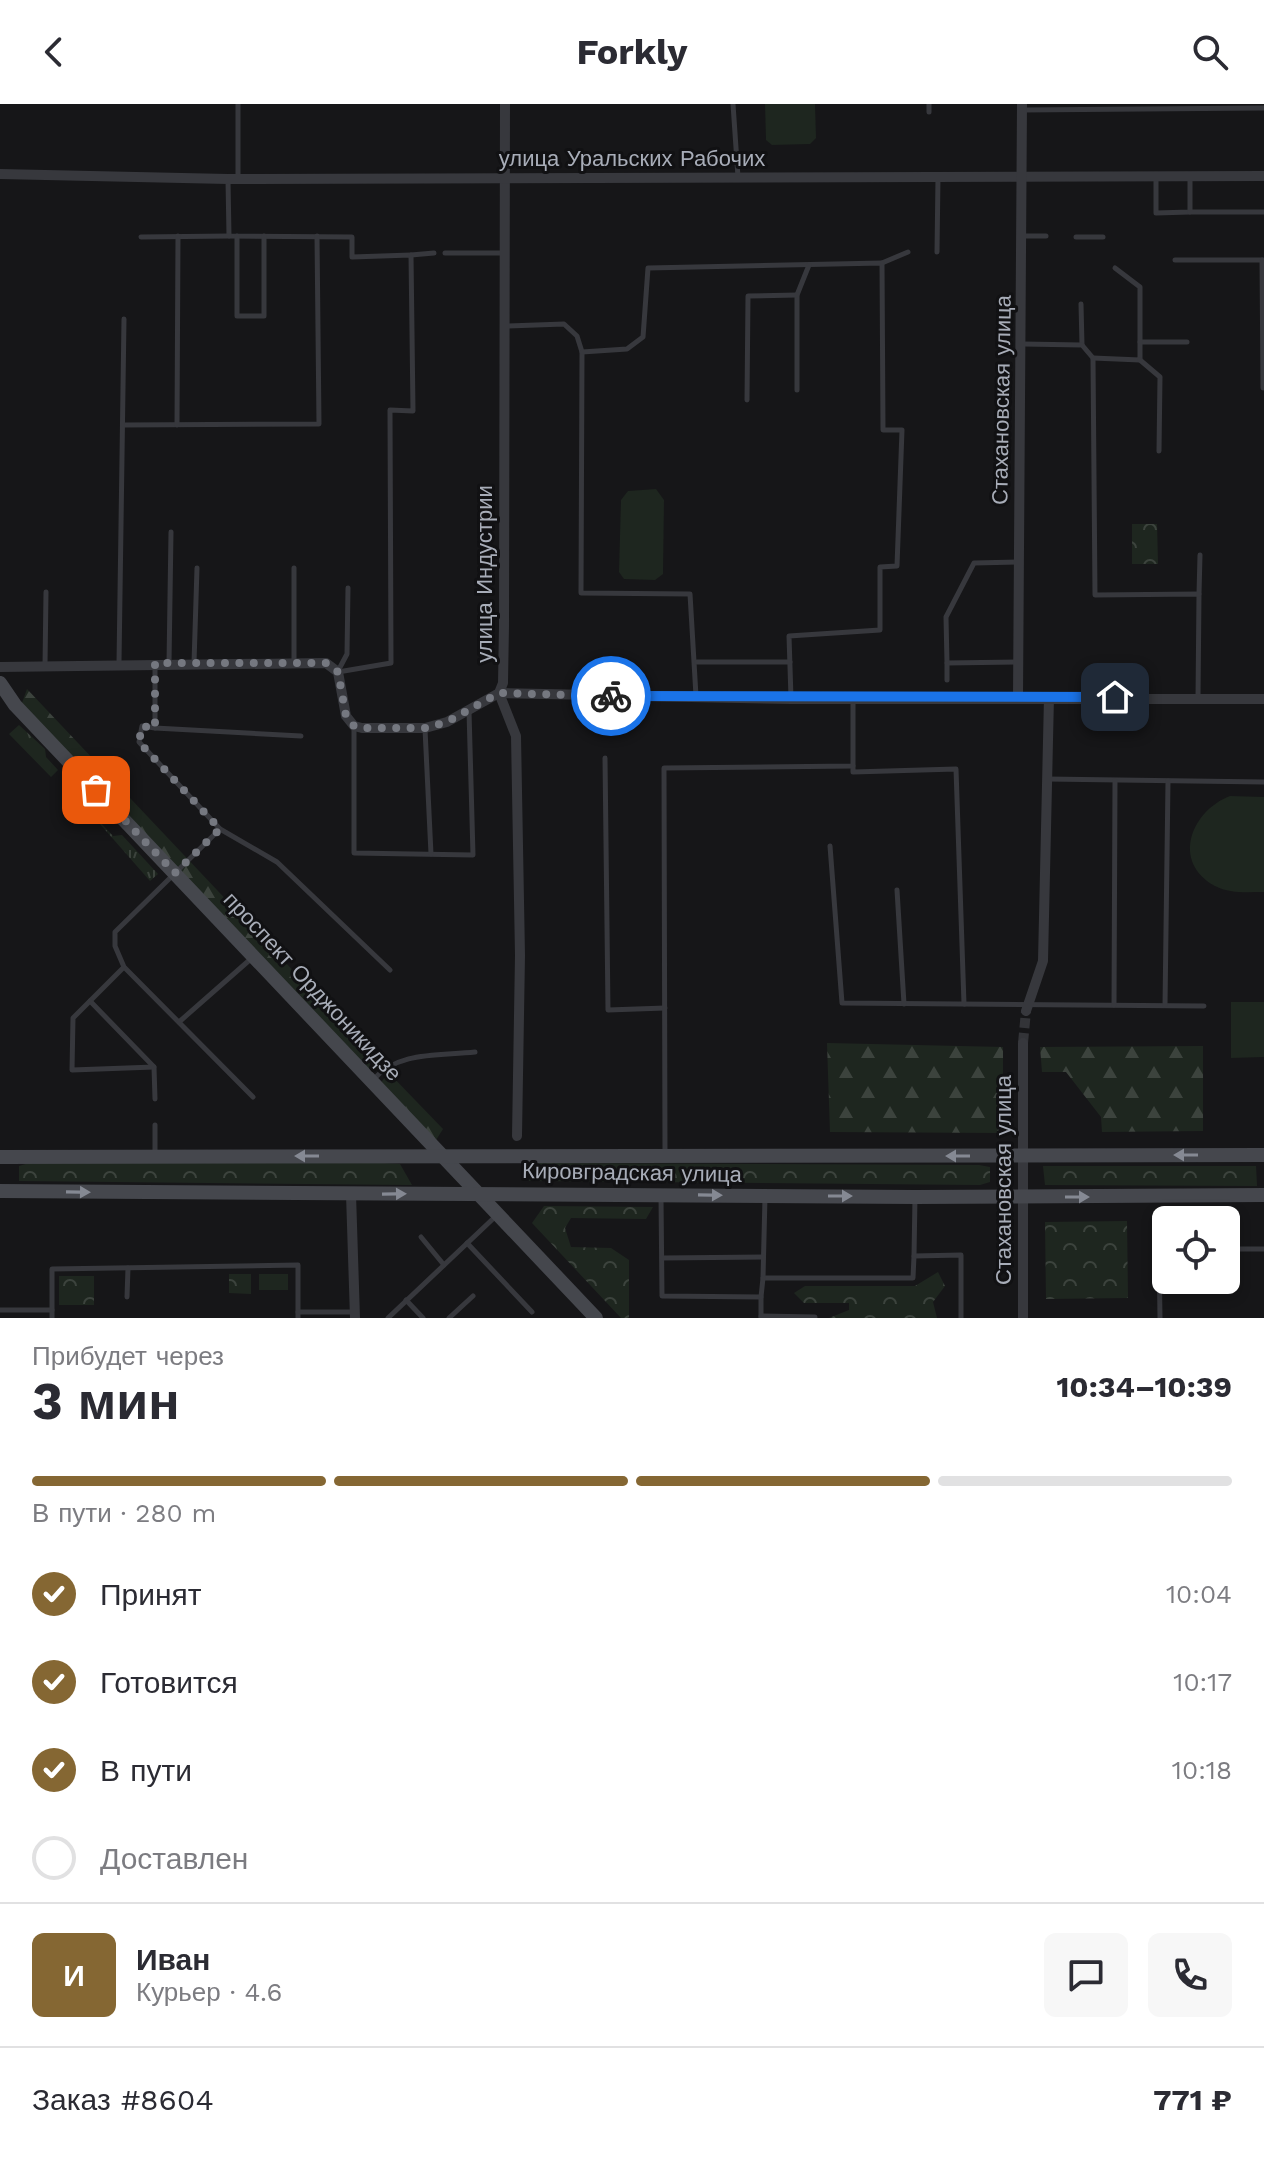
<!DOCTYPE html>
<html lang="ru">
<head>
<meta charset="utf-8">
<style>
	:root { --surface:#fff; --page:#f7f7f7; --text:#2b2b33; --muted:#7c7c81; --line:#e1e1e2; --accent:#856733 }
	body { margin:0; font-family:"Work Sans",sans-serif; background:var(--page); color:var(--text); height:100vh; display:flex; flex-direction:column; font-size:30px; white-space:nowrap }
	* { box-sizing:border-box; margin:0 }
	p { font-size:26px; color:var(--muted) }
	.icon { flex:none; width:44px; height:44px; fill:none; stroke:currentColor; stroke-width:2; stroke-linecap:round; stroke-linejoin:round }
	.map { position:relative; height:1214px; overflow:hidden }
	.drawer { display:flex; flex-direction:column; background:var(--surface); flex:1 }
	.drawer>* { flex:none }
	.buttons { position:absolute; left:1152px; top:1102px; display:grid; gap:16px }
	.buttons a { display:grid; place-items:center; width:88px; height:88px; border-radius:12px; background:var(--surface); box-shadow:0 4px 12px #0003; font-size:40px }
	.pin { position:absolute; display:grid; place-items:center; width:68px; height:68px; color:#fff; margin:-34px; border-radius:16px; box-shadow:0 4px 12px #0006 }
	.courier { position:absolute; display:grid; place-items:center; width:80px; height:80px; margin:-40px; border:6px solid #1a73e8; border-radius:50%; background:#fff; color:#222; box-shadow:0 2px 10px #0007 }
	.overview em { font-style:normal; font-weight:700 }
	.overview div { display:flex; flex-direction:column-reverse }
	.overview { display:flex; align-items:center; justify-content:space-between; height:136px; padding:0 32px }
	h1 { font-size:52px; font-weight:700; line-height:60px }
	.bar { display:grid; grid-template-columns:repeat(4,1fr); gap:12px 8px; align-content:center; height:96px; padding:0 32px }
	.bar i { height:10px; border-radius:6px; background:var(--line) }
	.bar .selected { background:var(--accent) }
	.bar p { grid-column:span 4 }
	.line { display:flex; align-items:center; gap:20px; padding:0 32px; border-top:2px solid var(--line) }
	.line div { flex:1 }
	.round { display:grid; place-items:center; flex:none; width:84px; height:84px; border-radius:12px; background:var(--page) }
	ol { padding:0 32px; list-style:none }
	li { display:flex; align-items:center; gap:24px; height:88px }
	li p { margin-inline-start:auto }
	li .icon { padding:8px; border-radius:50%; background:var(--accent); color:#fff; stroke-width:4 }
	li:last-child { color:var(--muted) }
	li i { width:44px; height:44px; border:4px solid var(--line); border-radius:50% }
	header { display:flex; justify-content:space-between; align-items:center; height:104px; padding:0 32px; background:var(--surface); font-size:36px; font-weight:700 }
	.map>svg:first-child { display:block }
	.grass { fill:url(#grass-tufts) }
	.forest { fill:url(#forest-firs) }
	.park { fill:url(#park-crowns) }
	.pitch { fill:#1e261f }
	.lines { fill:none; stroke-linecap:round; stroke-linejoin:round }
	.street-tunnel { stroke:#333438; stroke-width:10; stroke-dasharray:10 5; stroke-linecap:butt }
	.lane { stroke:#37383d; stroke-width:5 }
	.street { stroke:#37383d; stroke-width:10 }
	.secondary { stroke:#45474d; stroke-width:14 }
	.oneway { fill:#858993 }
	.done { stroke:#757880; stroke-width:8; stroke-dasharray:0 14.4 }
	.route { stroke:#1a73e8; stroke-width:10 }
	.labels { text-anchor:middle; stroke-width:6; stroke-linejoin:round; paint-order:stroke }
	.street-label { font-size:22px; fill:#a8adb8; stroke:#111113 }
</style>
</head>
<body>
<header><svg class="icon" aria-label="back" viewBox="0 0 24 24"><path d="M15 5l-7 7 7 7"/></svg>Forkly<svg class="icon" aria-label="search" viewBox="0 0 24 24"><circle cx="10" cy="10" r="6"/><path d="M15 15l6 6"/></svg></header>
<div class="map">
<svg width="1264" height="1214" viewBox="0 0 1264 1214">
	<defs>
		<pattern id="grass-tufts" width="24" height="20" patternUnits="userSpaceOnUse" patternTransform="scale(2)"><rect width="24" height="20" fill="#1e261f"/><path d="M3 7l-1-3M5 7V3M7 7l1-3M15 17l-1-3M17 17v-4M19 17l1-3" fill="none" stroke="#3c433d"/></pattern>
		<pattern id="forest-firs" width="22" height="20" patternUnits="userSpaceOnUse" patternTransform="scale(2)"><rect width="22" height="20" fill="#1e261f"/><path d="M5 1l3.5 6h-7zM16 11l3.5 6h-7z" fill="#3c433d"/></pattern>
		<pattern id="park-crowns" width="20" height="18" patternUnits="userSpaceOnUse" patternTransform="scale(2)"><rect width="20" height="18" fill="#1e261f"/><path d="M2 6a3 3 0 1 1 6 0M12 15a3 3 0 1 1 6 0" fill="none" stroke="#3c433d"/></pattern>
	</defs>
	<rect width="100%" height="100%" fill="#161618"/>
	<g class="grass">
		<polygon points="19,621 45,645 46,653 58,666 51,673 9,630"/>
		<polygon points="71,687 113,732 122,731 158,770 150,777"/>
	</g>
	<g class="forest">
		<polygon points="27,585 371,949 369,968 22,599"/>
		<polygon points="827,939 1003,943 1003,1029 830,1028"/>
		<polygon points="1203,942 1203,1027 1102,1028 1101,1013 1066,968 1042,968 1040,943"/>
		<polygon points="388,968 443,1025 436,1036 381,979"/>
	</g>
	<g class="park">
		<polygon points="1132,420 1157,420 1158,460 1132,460"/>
		<polygon points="29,1059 383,1059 400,1060 412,1081 19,1077 19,1062"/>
		<polygon points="540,1059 979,1061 990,1063 990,1078 980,1081 529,1077 529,1062"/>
		<polygon points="1043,1062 1256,1062 1257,1082 1045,1081"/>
		<polygon points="544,1102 653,1103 646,1115 571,1114 565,1124 571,1143 611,1144 629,1156 629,1214 621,1214 532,1119"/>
		<polygon points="1127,1117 1128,1194 1046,1195 1045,1118"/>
		<polygon points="938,1168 945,1182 933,1198 937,1214 829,1214 849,1206 849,1199 804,1199 794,1189 805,1182 915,1182"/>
		<polygon points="229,1170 251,1170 251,1190 229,1189"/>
		<rect x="59" y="1172" width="35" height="29"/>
	</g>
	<g class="pitch">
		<polygon points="765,0 815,0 816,34 810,40 772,41 766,36"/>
		<polygon points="656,385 664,396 663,470 655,476 624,475 619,468 621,396 628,387"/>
		<path d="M1230,692L1264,693V788C1248,788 1230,790 1215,782C1171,758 1191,707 1230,692Z"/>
		<polygon points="1231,898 1264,898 1264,953 1231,954"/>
		<rect x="259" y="1170" width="29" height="16"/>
	</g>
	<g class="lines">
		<polyline class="street-tunnel" points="1023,939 1026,907"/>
		<g class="lane">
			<polyline points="733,0 738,73"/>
			<polyline points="1022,6 1264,4"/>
			<polyline points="929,8 929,0"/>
			<polyline points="1156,73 1156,109 1190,108 1190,72"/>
			<polyline points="238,74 238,0"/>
			<polyline points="228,76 229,132 352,133 352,153 411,151 413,307 390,306 391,559 338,568"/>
			<polyline points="1190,108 1264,108"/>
			<polyline points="237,132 237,212 264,212 264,132"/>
			<polyline points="1023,132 1046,132"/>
			<polyline points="141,133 229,132"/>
			<polyline points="1076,133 1103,133"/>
			<polyline points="937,148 938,73"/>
			<polyline points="445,149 504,149"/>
			<polyline points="411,151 434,149"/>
			<polyline points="1175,156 1263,156"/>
			<polyline points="1262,156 1263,284"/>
			<polyline points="882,159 908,148"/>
			<polyline points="1081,200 1082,241"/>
			<polyline points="505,222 564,220 577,232 582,248 581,489 690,490 696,592"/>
			<polyline points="1140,238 1187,238"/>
			<polyline points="1023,240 1082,241 1093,254 1095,491 1199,490 1198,594"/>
			<polyline points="582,248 627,245 643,233 648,164 882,159 883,326 902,326 897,462 880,463 880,526 789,532 791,594"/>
			<polyline points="1093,254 1140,256 1140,183 1115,164"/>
			<polyline points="1140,256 1160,273 1159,347"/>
			<polyline points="797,286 797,191 809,161"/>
			<polyline points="747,296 748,192 797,191"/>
			<polyline points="123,321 319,320 317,132"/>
			<polyline points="177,321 178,132"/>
			<polyline points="294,464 294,559"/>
			<polyline points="1199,490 1200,451"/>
			<polyline points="697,558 790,558"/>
			<polyline points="1017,558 947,559 946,513 974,459 1019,458"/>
			<polyline points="119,559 124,215"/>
			<polyline points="169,559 171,428"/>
			<polyline points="194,559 197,464"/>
			<polyline points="947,559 947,576"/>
			<polyline points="155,560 155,624 142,622 139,638 220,725 277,758 390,866"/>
			<polyline points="45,561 46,488"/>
			<polyline points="338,567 347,550 348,484"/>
			<polyline points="354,623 354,749 473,751 469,607"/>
			<polyline points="155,624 301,632"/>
			<polyline points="425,625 431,750"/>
			<polyline points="605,654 608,906 665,904"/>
			<polyline points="853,662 853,668 956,665 964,900"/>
			<polyline points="1047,675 1264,678"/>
			<polyline points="220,725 115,828 115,842 124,863 253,993"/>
			<polyline points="830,742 842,899 1204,902"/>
			<polyline points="897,786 904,900"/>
			<polyline points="124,863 73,914 72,966 154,963"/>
			<polyline points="90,897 154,963 155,995"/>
			<polyline points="1114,901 1115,677"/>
			<polyline points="1165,901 1168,677"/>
			<polyline points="179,918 253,853"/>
			<path d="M373,976C398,947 438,952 475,948"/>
			<polyline points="155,1021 155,1052"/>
			<polyline points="665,1051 664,664 853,662 853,596"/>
			<polyline points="661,1093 662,1192 761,1193 761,1214"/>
			<polyline points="765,1093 763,1174 913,1174 914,1152 961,1151 961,1214"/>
			<polyline points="421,1133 444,1161"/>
			<polyline points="467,1139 532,1208"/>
			<polyline points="1226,1145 1264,1145"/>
			<polyline points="914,1152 915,1093"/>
			<polyline points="662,1154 763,1153"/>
			<polyline points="127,1193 128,1164"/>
			<polyline points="761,1193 763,1174"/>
			<polyline points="406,1196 423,1214"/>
			<polyline points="0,1206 52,1206 52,1214"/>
			<polyline points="52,1206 52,1165 298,1161 298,1208"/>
			<polyline points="761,1212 815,1213"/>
			<polyline points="298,1214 298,1208 354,1208"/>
			<polyline points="388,1214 497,1111"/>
			<polyline points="449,1214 473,1192"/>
			<polyline points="1160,1214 1159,1146 1166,1146"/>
		</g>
		<g class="street">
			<polyline points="505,0 504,522 503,579 499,589 516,632 520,851 517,1032"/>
			<polyline points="0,70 228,75 1264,72"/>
			<polyline points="0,563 326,559 338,568 346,612 354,622 362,624 425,624 447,618 499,589 791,595 1264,595"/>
			<polyline points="1018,593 1022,0"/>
			<polyline points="1026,907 1043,857 1049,593"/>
			<polyline points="351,1090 355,1214"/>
			<polyline points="1023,1214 1023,939"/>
		</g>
		<g class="secondary">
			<polyline points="0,579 15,601 596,1214"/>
			<polyline points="0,1053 1264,1051"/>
			<polyline points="0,1087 915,1093 1264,1091"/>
		</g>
	</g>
	<defs><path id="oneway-solid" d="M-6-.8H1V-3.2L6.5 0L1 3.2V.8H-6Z" transform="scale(2)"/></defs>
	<g class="oneway">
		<use href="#oneway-solid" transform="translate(1186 1051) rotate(180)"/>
		<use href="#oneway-solid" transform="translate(307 1052) rotate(180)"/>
		<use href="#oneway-solid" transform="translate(958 1052) rotate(180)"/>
		<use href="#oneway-solid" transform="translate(78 1088) rotate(1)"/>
		<use href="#oneway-solid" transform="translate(394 1090) rotate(-1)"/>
		<use href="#oneway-solid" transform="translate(710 1091) rotate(1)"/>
		<use href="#oneway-solid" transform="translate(840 1092)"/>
		<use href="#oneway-solid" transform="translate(1077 1093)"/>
	</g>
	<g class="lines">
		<polyline class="done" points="96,686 175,769 220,725 139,638 142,622 155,624 155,559 326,559 338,568 346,612 354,622 362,624 425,624 447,618 499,589 611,592"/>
		<polyline class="route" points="611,592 1115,593"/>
	</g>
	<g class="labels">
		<g class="street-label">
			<text x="632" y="62">улица Уральских Рабочих</text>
			<text transform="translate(1001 296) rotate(-89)" y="8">Стахановская улица</text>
			<text transform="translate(484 470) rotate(-90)" y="8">улица Индустрии</text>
			<text transform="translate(313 882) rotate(47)" y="8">проспект Орджоникидзе</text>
			<text transform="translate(632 1068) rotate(1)" y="8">Кировградская улица</text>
			<text transform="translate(1003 1076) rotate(-90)" y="8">Стахановская улица</text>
		</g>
	</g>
</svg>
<div class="buttons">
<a><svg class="icon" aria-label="locate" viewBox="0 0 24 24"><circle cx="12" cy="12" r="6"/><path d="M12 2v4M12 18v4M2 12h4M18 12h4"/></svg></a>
</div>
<div class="pin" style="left:96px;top:686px;background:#ea580c"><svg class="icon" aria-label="bag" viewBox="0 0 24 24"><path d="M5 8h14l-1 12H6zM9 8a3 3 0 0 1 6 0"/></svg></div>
<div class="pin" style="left:1115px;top:593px;background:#1f2937"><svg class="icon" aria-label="home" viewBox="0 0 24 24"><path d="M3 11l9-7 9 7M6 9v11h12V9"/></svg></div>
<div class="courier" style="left:611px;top:592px"><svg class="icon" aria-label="bike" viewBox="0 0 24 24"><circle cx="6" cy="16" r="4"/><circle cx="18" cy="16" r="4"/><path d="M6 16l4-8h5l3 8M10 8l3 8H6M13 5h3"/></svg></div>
</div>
<section class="drawer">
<div class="overview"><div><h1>3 мин</h1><p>Прибудет через</p></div><em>10:34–10:39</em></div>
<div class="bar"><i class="selected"></i><i class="selected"></i><i class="selected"></i><i></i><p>В пути · 280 m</p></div>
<ol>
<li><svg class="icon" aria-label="check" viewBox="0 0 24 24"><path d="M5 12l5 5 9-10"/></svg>Принят<p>10:04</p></li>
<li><svg class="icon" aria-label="check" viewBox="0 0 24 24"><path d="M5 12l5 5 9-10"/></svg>Готовится<p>10:17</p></li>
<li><svg class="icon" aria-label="check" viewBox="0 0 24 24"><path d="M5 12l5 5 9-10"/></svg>В пути<p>10:18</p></li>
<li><i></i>Доставлен</li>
</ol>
<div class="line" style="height:144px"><b class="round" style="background:var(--accent);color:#fff">И</b><div><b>Иван</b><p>Курьер · 4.6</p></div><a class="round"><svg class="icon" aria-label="chat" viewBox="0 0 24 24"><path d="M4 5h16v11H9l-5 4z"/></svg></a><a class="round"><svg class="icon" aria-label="phone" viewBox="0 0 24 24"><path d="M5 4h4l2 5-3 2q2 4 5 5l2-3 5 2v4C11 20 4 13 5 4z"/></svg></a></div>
<div class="line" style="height:104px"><div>Заказ #8604</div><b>771 ₽</b></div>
</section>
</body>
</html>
